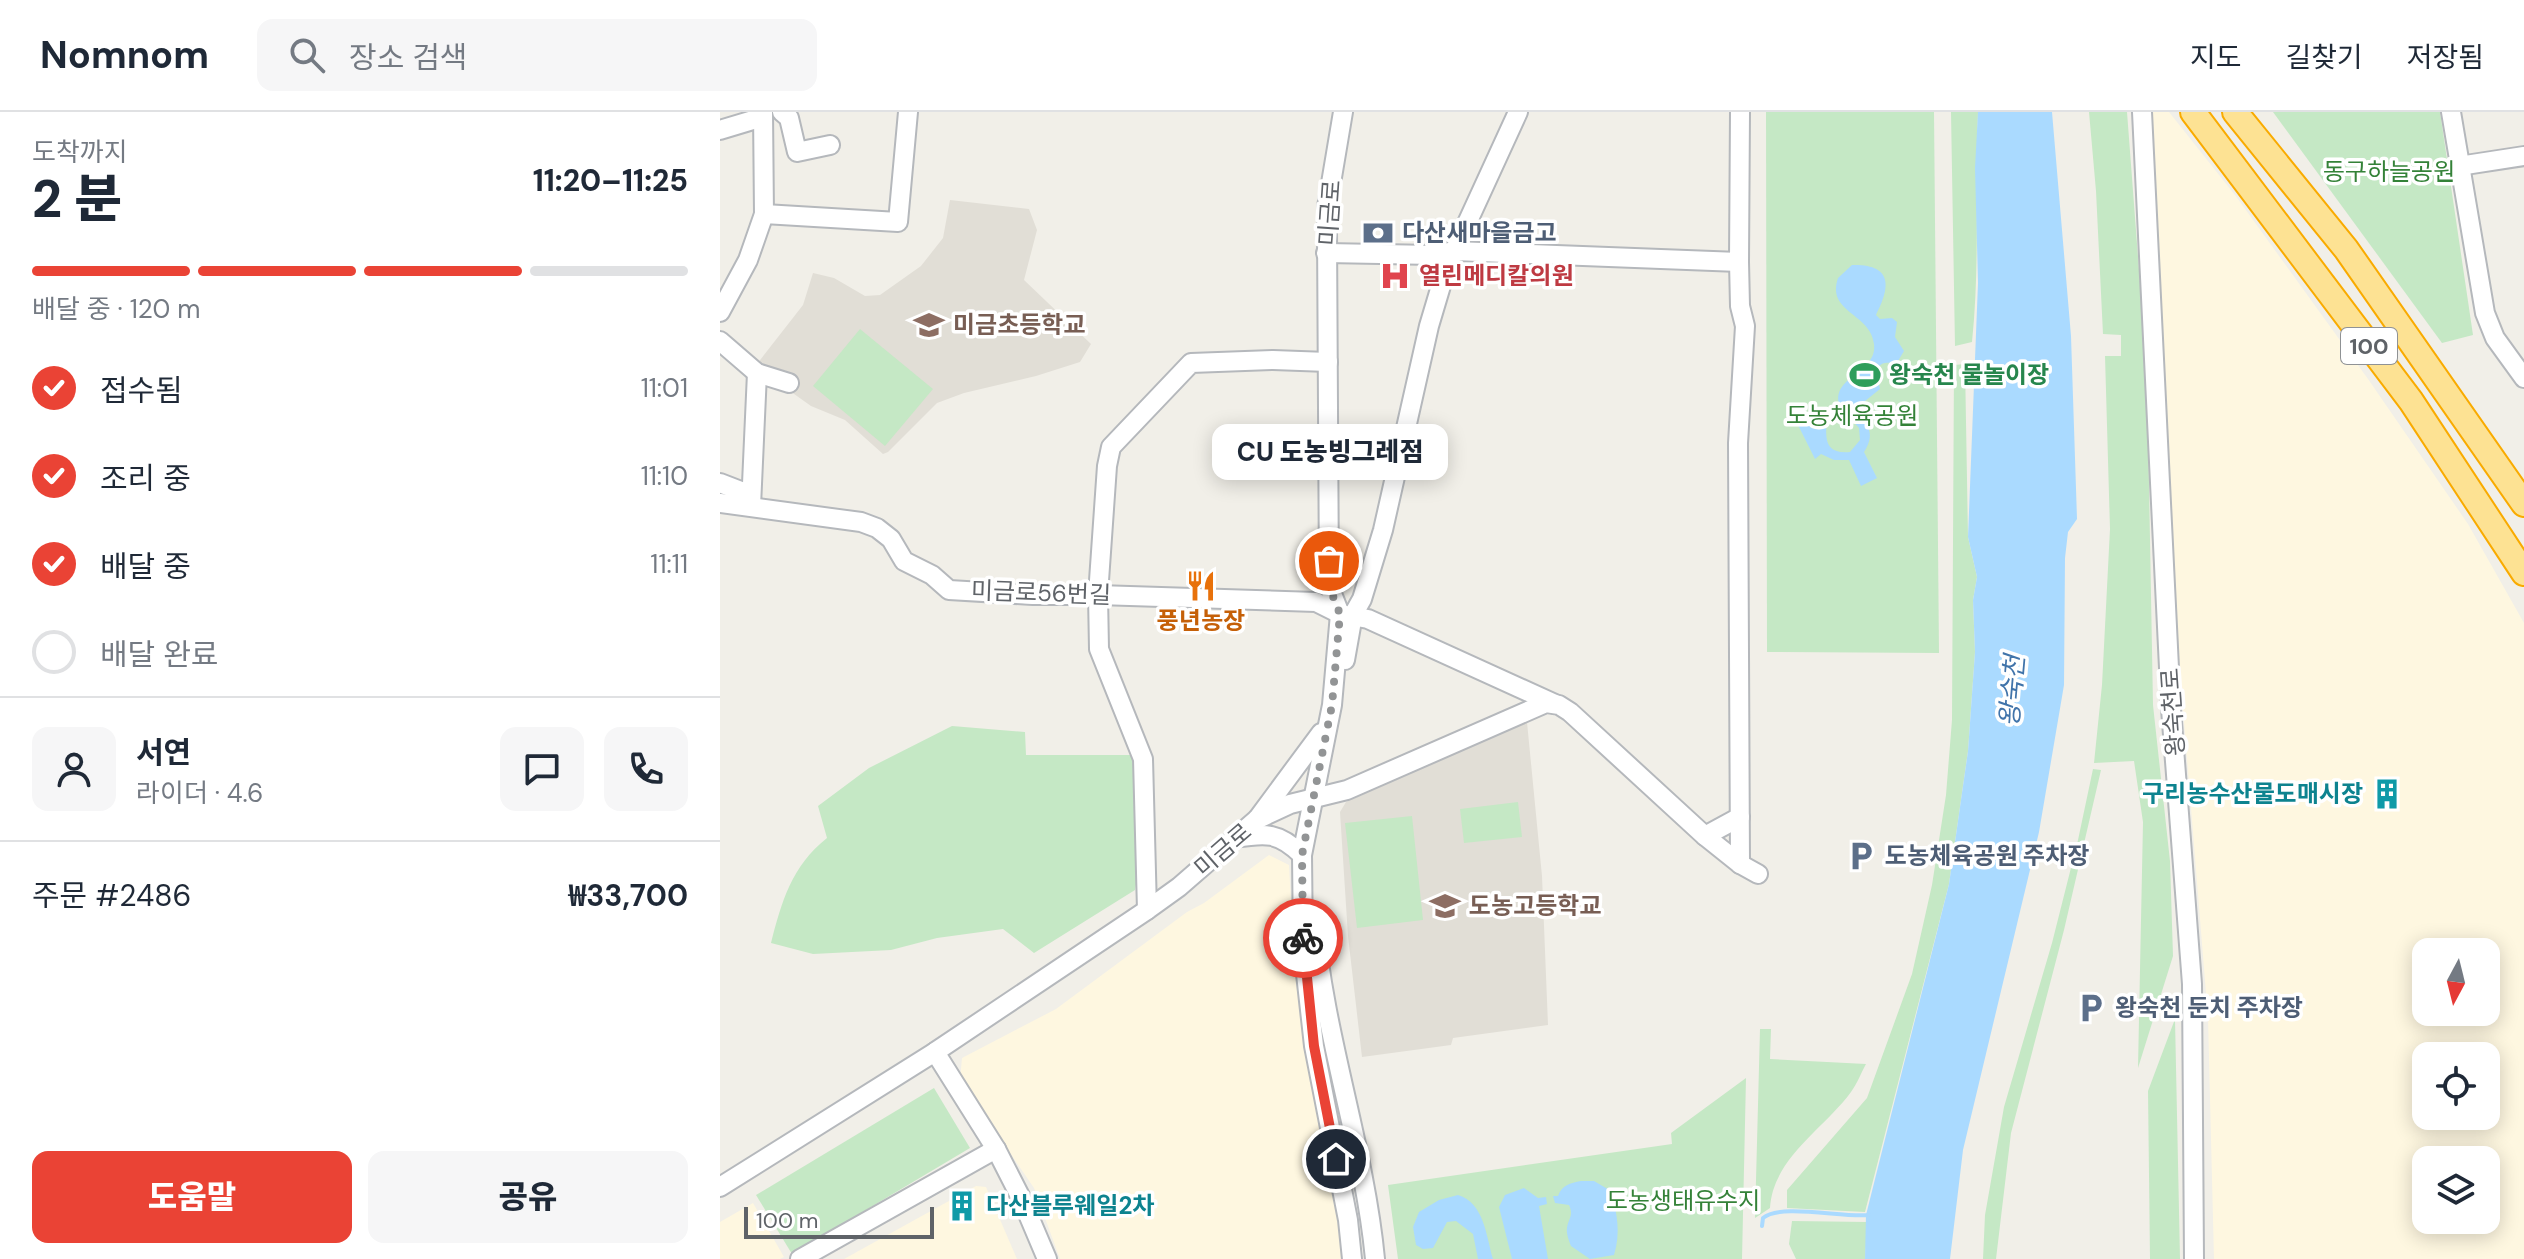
<!DOCTYPE html>
<html lang="ko">
<head>
<meta charset="utf-8">
<style>
	:root { --surface:#fff; --page:#f6f6f7; --text:#1f2937; --muted:#747a83; --line:#e0e1e3; --accent:#ea4335 }
	body { margin:0; font-family:"DM Sans","Noto Sans KR",sans-serif; background:var(--page); color:var(--text); height:100vh; display:flex; flex-direction:column; font-size:30px; white-space:nowrap }
	* { box-sizing:border-box; margin:0 }
	p { font-size:26px; color:var(--muted) }
	.icon { flex:none; width:44px; height:44px; fill:none; stroke:currentColor; stroke-width:2; stroke-linecap:round; stroke-linejoin:round }
	.map { position:relative; flex:1; overflow:hidden }
	.panel { display:flex; flex-direction:column; background:var(--surface); width:720px }
	.panel>* { flex:none }
	.needle { width:52px; rotate:187deg }
	.tools { position:absolute; left:1692px; top:826px; display:grid; gap:16px }
	.tools a { display:grid; place-items:center; width:88px; height:88px; border-radius:16px; background:var(--surface); box-shadow:0 4px 20px #0003; font-size:40px }
	.scale { position:absolute; left:24px; bottom:20px; width:190px; box-sizing:border-box; padding-left:8px; border:4px solid #5f6368; border-top:0; font-size:22px; line-height:28px; white-space:nowrap; color:#5f6368; -webkit-text-stroke:6px #fff; paint-order:stroke }
	.pin { position:absolute; display:grid; place-items:center; width:68px; height:68px; color:#fff; margin:-34px; border:4px solid #fff; border-radius:50%; box-shadow:0 2px 8px #0007 }
	.courier { position:absolute; display:grid; place-items:center; width:80px; height:80px; margin:-40px; border:6px solid #ea4335; border-radius:50%; background:#fff; color:#222; box-shadow:0 2px 10px #0007 }
	.bubble { position:absolute; height:56px; border-radius:16px; background:var(--surface); box-shadow:0 4px 20px #0003; font-size:26px; font-weight:800; line-height:56px; text-align:center }
	.summary em { font-style:normal; font-weight:800 }
	.summary div { display:flex; flex-direction:column-reverse }
	.summary { display:flex; align-items:center; justify-content:space-between; height:136px; padding:0 32px }
	h1 { font-size:52px; font-weight:800; line-height:60px }
	.bar { display:grid; grid-template-columns:repeat(4,1fr); gap:12px 8px; align-content:center; height:96px; padding:0 32px }
	.bar i { height:10px; border-radius:6px; background:var(--line) }
	.bar .on { background:var(--accent) }
	.bar p { grid-column:span 4 }
	.line { display:flex; align-items:center; gap:20px; padding:0 32px; border-top:2px solid var(--line) }
	.line div { flex:1 }
	.round { display:grid; place-items:center; flex:none; width:84px; height:84px; border-radius:16px; background:var(--page) }
	ol { padding:0 32px; list-style:none }
	li { display:flex; align-items:center; gap:24px; height:88px }
	li p { margin-inline-start:auto }
	li .icon { padding:8px; border-radius:50%; background:var(--accent); color:#fff; stroke-width:4 }
	li:last-child { color:var(--muted) }
	li i { width:44px; height:44px; border:4px solid var(--line); border-radius:50% }
	.cta { display:flex; gap:16px; margin-top:auto; padding:16px 32px }
	.cta a { flex:1; height:92px; border-radius:16px; background:var(--accent); color:#fff; font-size:32px; font-weight:800; line-height:92px; text-align:center }
	.cta a+a { background:var(--page); color:var(--text) }
	header { display:flex; align-items:center; gap:48px; box-sizing:border-box; height:112px; padding:0 40px; background:var(--surface); border-bottom:2px solid var(--line) }
	header strong { font-size:38px }
	nav { display:flex; gap:44px; margin-inline-start:auto; font-size:28px }
	.search { width:560px; height:72px; background:var(--page); display:flex; align-items:center; gap:20px; box-sizing:border-box; padding:0 28px; border-radius:16px; color:var(--muted); font-size:30px }
	main { display:flex; flex:1; min-height:0 }
	.map>svg:first-child { display:block }
	.commercial { fill:#fef7e0; fill-rule:evenodd }
	.education { fill:#e1ded6 }
	.green { fill:#c5e8c5 }
	.water { fill:#aadaff }
	.lines { fill:none; stroke-linecap:round; stroke-linejoin:round }
	.stream { stroke:#aadaff; stroke-width:4 }
	.minor-casing { stroke:#b5b8bc; stroke-width:22 }
	.highway-casing { stroke:#f9ab00; stroke-width:28 }
	.minor { stroke:#fff; stroke-width:18 }
	.highway { stroke:#fde293; stroke-width:24 }
	.done { stroke:#929495; stroke-width:8; stroke-dasharray:0 14.4 }
	.route { stroke:#ea4335; stroke-width:10 }
	.labels { text-anchor:middle; stroke-width:7; stroke-linejoin:round; paint-order:stroke }
	.shield { fill:#fff; stroke:#8f9295; stroke-width:2 }
	.shield-label { font-size:22px; font-weight:bold; fill:#5f6368 }
	.park-label { font-size:24px; fill:#348238; stroke:#fff }
	.street-label { font-size:24px; fill:#5f6368; stroke:#fff }
	.service-label { font-size:24px; font-weight:bold; fill:#4e5e75; stroke:#fff; text-anchor:start }
	.health-label { font-size:24px; font-weight:bold; fill:#be3a42; stroke:#fff; text-anchor:start }
	.education-label { font-size:24px; font-weight:bold; fill:#785e54; stroke:#fff; text-anchor:start }
	.leisure-label { font-size:24px; font-weight:bold; fill:#27864d; stroke:#fff; text-anchor:start }
	.food-label { font-size:24px; font-weight:bold; fill:#c56008; stroke:#fff }
	.culture-label { font-size:24px; font-weight:bold; fill:#0d838f; stroke:#fff; text-anchor:end }
	.water-label { font-size:26px; font-style:italic; fill:#4174aa; stroke:#fff }
</style>
</head>
<body>
<header>
<strong>Nomnom</strong>
<div class="search"><svg class="icon" aria-label="search" viewBox="0 0 24 24"><circle cx="10" cy="10" r="6"/><path d="M15 15l6 6"/></svg>장소 검색</div>
<nav><a>지도</a><a>길찾기</a><a>저장됨</a></nav>
</header>
<main>
<section class="panel">
<div class="summary"><div><h1>2 분</h1><p>도착까지</p></div><em>11:20–11:25</em></div>
<div class="bar"><i class="on"></i><i class="on"></i><i class="on"></i><i></i><p>배달 중 · 120 m</p></div>
<ol>
<li><svg class="icon" aria-label="check" viewBox="0 0 24 24"><path d="M5 12l5 5 9-10"/></svg>접수됨<p>11:01</p></li>
<li><svg class="icon" aria-label="check" viewBox="0 0 24 24"><path d="M5 12l5 5 9-10"/></svg>조리 중<p>11:10</p></li>
<li><svg class="icon" aria-label="check" viewBox="0 0 24 24"><path d="M5 12l5 5 9-10"/></svg>배달 중<p>11:11</p></li>
<li><i></i>배달 완료</li>
</ol>
<div class="line" style="height:144px"><a class="round"><svg class="icon" aria-label="person" viewBox="0 0 24 24"><circle cx="12" cy="8" r="4"/><path d="M4 21q1-7 8-7t8 7"/></svg></a><div><b>서연</b><p>라이더 · 4.6</p></div><a class="round"><svg class="icon" aria-label="chat" viewBox="0 0 24 24"><path d="M4 5h16v11H9l-5 4z"/></svg></a><a class="round"><svg class="icon" aria-label="phone" viewBox="0 0 24 24"><path d="M5 4h4l2 5-3 2q2 4 5 5l2-3 5 2v4C11 20 4 13 5 4z"/></svg></a></div>
<div class="line" style="height:104px"><div>주문 #2486</div><b>₩33,700</b></div>
<div class="cta"><a>도움말</a><a>공유</a></div>
</section>
<div class="map">
<svg width="1804" height="1147" viewBox="0 0 1804 1147">
	<rect width="100%" height="100%" fill="#f1efe8"/>
	<g class="commercial">
		<path d="M1429,0H1449L1515,83L1648,267L1748,412L1804,511V1147H1494L1488,906L1460,560ZM1706,840H1766V900H1706ZM1706,944H1766V1004H1706ZM1706,1048H1766V1108H1706Z"/>
		<polygon points="549,743 569,753 575,863 622,1117 624,1147 340,1147 314,1076 240,968 242,946 336,897 467,800 484,791"/>
		<polygon points="256,1074 266,1075 297,1147 124,1147"/>
		<polygon points="33,1091 64,1145 60,1147 0,1147 0,1110"/>
	</g>
	<g class="education">
		<polygon points="230,88 309,97 317,118 304,168 371,232 360,250 316,264 244,281 217,291 168,340 163,342 125,308 91,294 60,272 30,261 83,193 93,161 114,166 145,184 160,183 201,154 223,126"/>
		<polygon points="807,610 822,764 828,913 733,926 731,933 642,945 628,824 620,700 626,690"/>
	</g>
	<g class="green">
		<polygon points="1046,0 1214,0 1219,541 1047,540"/>
		<path d="M1231,0H1258C1255,77 1260,153 1252,230L1235,234Z"/>
		<polygon points="1369,0 1407,0 1427,263 1433,593 1450,749 1453,844 1418,956 1423,710 1414,649 1374,651 1382,573 1390,417 1385,244 1401,244 1401,223 1383,222 1376,79"/>
		<polygon points="1553,0 1720,0 1753,223 1722,231"/>
		<polygon points="140,217 213,277 165,334 93,274"/>
		<polygon points="1245,252 1248,425 1257,465 1253,488 1255,540 1248,639 1229,772 1145,1100 1067,1096 1067,1078 1147,986 1192,862 1212,773 1226,683 1232,608 1234,253"/>
		<path d="M232,614L305,620L306,643H411C422,686 424,735 415,778L314,841L283,817L217,826L171,838L93,842L51,831C62,789 71,755 107,726L98,694L149,656Z"/>
		<polygon points="1373,657 1381,658 1344,818 1291,1021 1276,1147 1263,1147 1265,1103 1284,995 1332,831 1358,728"/>
		<polygon points="798,690 802,725 744,731 740,697"/>
		<polygon points="692,704 703,808 637,816 625,711"/>
		<polygon points="1455,907 1460,1147 1430,1147 1428,979"/>
		<path d="M1040,917H1051L1050,947L1146,952C1141,961 1137,972 1131,980C1104,1017 1053,1046 1050,1096L1035,1106Z"/>
		<polygon points="1026,966 1022,1147 678,1147 668,1073 952,1032 951,1021"/>
		<polygon points="214,976 250,1036 72,1142 36,1083"/>
		<polygon points="1072,1109 1148,1110 1145,1147 1076,1147 1069,1132"/>
	</g>
	<g class="water">
		<polygon points="1258,0 1332,0 1351,224 1357,407 1348,420 1345,446 1344,573 1319,720 1243,1038 1230,1147 1145,1147 1146,1103 1229,772 1248,639 1255,540 1253,488 1257,465 1248,425 1258,171 1255,56"/>
		<path d="M1132,153C1174,152 1170,176 1156,203L1160,207L1172,206L1177,210L1175,225L1184,239L1178,249C1167,253 1162,247 1156,259L1160,277L1140,293C1141,313 1159,317 1144,340L1157,366L1141,374L1129,348H1114L1101,342L1095,347L1077,311L1106,295C1109,316 1097,343 1130,340L1140,328L1139,316C1134,309 1126,306 1122,299C1104,265 1158,263 1154,232C1151,201 1106,201 1118,166Z"/>
		<path d="M861,1069H874L891,1079C897,1101 901,1121 894,1143L870,1147L851,1134C849,1129 846,1121 847,1116C848,1107 854,1104 849,1093L835,1091L833,1084H838C842,1073 850,1071 861,1069Z"/>
		<polygon points="804,1076 818,1086 826,1085 827,1092 819,1094 828,1147 792,1147 779,1095 785,1083"/>
		<path d="M738,1083C764,1091 766,1123 773,1147H758L753,1122L736,1109L727,1110L713,1136L703,1137L696,1133L693,1115L699,1100L719,1088Z"/>
	</g>
	<g class="lines">
		<path class="stream" d="M1042,1114L1043,1106C1061,1091 1123,1106 1149,1103"/>
		<g class="minor-casing">
			<g id="minor">
				<polyline points="62,0 69,6 77,40 110,33"/>
				<polyline points="623,0 607,95 607,119 609,474 620,502 612,593 582,743 583,835 594,934 628,1108 632,1147"/>
				<polyline points="1422,0 1451,597 1472,872 1474,1147"/>
				<polyline points="1731,0 1765,201 1775,226 1804,266"/>
				<polyline points="0,18 43,5"/>
				<polyline points="1739,54 1804,44"/>
				<polyline points="44,102 178,110 188,0"/>
				<polyline points="606,141 714,143 734,139 1019,150 1020,0"/>
				<polyline points="1019,150 1020,194 1025,214 1018,331 1020,752"/>
				<polyline points="0,200 28,148 44,102 43,0"/>
				<polyline points="0,229 37,261 69,271"/>
				<polyline points="0,371 31,383"/>
				<polyline points="0,391 141,410 157,416 171,427 184,449 212,463 229,478 313,483 378,483 596,490 620,502 648,507 835,592"/>
				<polyline points="31,394 37,261"/>
				<polyline points="625,548 633,503 642,487 663,418 709,214 726,157 798,0"/>
				<polyline points="538,706 601,621"/>
				<polyline points="985,724 1020,705"/>
				<path d="M515,726C546,721 559,720 582,743"/>
				<polyline points="427,798 423,647 379,537 378,483 387,354 391,335 471,251 553,248 608,250"/>
				<path d="M594,806C603,922 644,1032 655,1147"/>
				<polyline points="215,940 276,1037 302,1088 327,1147"/>
				<polyline points="0,1075 215,940 427,798 459,775 536,708 570,692 627,678 826,591 839,593 850,600 985,724 1020,752 1038,762"/>
				<polyline points="80,1147 276,1037"/>
			</g>
		</g>
		<g class="highway-casing">
			<g id="highway">
				<polyline points="1473,0 1691,289 1804,461"/>
				<polyline points="1515,0 1626,137 1804,392"/>
			</g>
		</g>
		<use href="#minor" class="minor"/>
		<use href="#highway" class="highway"/>
	</g>
	<g class="lines">
		<polyline class="done" points="583,826 582,743 612,593 620,502 609,474 609,449"/>
		<polyline class="route" points="583,826 594,934 616,1047"/>
	</g>
	<defs>
		<g id="bank-bare" transform="scale(2.4)"><path d="M-6-4H6V4H-6ZM0-2.3a2.3 2.3 0 1 0 0 4.6a2.3 2.3 0 1 0 0-4.6Z" fill="#5c6f8a" stroke="#fff" stroke-width="2.5" paint-order="stroke"/></g>
		<g id="hospital-bare" transform="scale(2.4)"><path d="M-5-5h3v3.5h4V-5h3V5h-3V1.5h-4V5h-3Z" fill="#e0444e" stroke="#fff" stroke-width="2.5" paint-order="stroke"/></g>
		<g id="school-bare" transform="scale(2.4)"><path d="M0-5L7-2L0 1L-7-2ZM-4 1L0 2.5L4 1V4Q0 6-4 4Z" fill="#8d6e63" stroke="#fff" stroke-width="2.5" paint-order="stroke"/></g>
		<g id="stadium-bare" transform="scale(2.4)"><path d="M0-5a6.5 5 0 1 0 0 10a6.5 5 0 1 0 0-10ZM-3.5-1.8h7v3.6h-7Z" fill="#2e9e5b" stroke="#fff" stroke-width="2.5" paint-order="stroke"/></g>
		<g id="restaurant-bare" transform="scale(2.4)"><path d="M-5-6h1v4h1v-4h1v4h1v-4h1v5L-1.5 .5V6h-2V.5L-5-1ZM5-6V6H3V1.5H1.5Q1.5-4 5-6Z" fill="#e8710a" stroke="#fff" stroke-width="2.5" paint-order="stroke"/></g>
		<g id="building-bare" transform="scale(2.4)"><path d="M-4-6H4V6H1V3H-1V6H-4ZM-2.5-4.3h1.7v1.8h-1.7ZM.8-4.3h1.7v1.8H.8ZM-2.5-1h1.7V.8h-1.7ZM.8-1h1.7V.8H.8Z" fill="#0f9aa8" stroke="#fff" stroke-width="2.5" paint-order="stroke"/></g>
		<g id="parking-bare" transform="scale(2.4)"><path d="M-3.5-5.5H1a3.5 3.5 0 0 1 0 7H-1V5.5H-3.5ZM-1-3.4V-.6H.8a1.4 1.4 0 0 0 0-2.8Z" fill="#5c6f8a" stroke="#fff" stroke-width="2.5" paint-order="stroke"/></g>
	</defs>
	<g fill-rule="evenodd">
		<use href="#bank-bare" x="658" y="121"/>
		<use href="#hospital-bare" x="675" y="164"/>
		<use href="#school-bare" x="209" y="213"/>
		<use href="#stadium-bare" x="1145" y="263"/>
		<use href="#restaurant-bare" x="481" y="474"/>
		<use href="#building-bare" x="1667" y="682"/>
		<use href="#parking-bare" x="1141" y="744"/>
		<use href="#school-bare" x="725" y="794"/>
		<use href="#parking-bare" x="1371" y="896"/>
		<use href="#building-bare" x="242" y="1094"/>
	</g>
	<g class="labels">
		<rect class="shield" x="1621" y="216" width="56" height="36" rx="6"/>
		<g class="shield-label">
			<text x="1649" y="242">100</text>
		</g>
		<g class="park-label">
			<text x="1669" y="68">동구하늘공원</text>
			<text x="1132" y="312">도농체육공원</text>
			<text x="963" y="1097">도농생태유수지</text>
		</g>
		<g class="street-label">
			<text transform="translate(610 101) rotate(-86)" y="8">미금로</text>
			<text transform="translate(321 481) rotate(2)" y="8">미금로56번길</text>
			<text transform="translate(1453 600) rotate(-94)" y="8">왕숙천로</text>
			<text transform="translate(503 738) rotate(-41)" y="8">미금로</text>
		</g>
		<g class="service-label">
			<text x="682" y="129">다산새마을금고</text>
			<text x="1165" y="752">도농체육공원 주차장</text>
			<text x="1395" y="904">왕숙천 둔치 주차장</text>
		</g>
		<g class="health-label">
			<text x="699" y="172">열린메디칼의원</text>
		</g>
		<g class="education-label">
			<text x="233" y="221">미금초등학교</text>
			<text x="749" y="802">도농고등학교</text>
		</g>
		<g class="leisure-label">
			<text x="1169" y="271">왕숙천 물놀이장</text>
		</g>
		<g class="food-label">
			<text x="481" y="517">풍년농장</text>
		</g>
		<g class="culture-label">
			<text x="1643" y="690">구리농수산물도매시장</text>
			<text x="266" y="1102" text-anchor="start">다산블루웨일2차</text>
		</g>
		<g class="water-label">
			<text transform="translate(1292 579) rotate(-85)" y="9">왕숙천</text>
		</g>
	</g>
</svg>
<div class="tools">
<a><svg class="needle" viewBox="-14 -14 28 28"><path d="M0-13l5 13h-10z" fill="#e53935"/><path d="M0 13l5-13h-10z" fill="#747a83"/></svg></a>
<a><svg class="icon" aria-label="locate" viewBox="0 0 24 24"><circle cx="12" cy="12" r="6"/><path d="M12 2v4M12 18v4M2 12h4M18 12h4"/></svg></a>
<a><svg class="icon" aria-label="layers" viewBox="0 0 24 24"><path d="M12 4l9 5-9 5-9-5zM3 14l9 5 9-5"/></svg></a>
</div>
<div class="scale">100 m</div>
<div class="pin" style="left:609px;top:449px;background:#ea580c"><svg class="icon" aria-label="bag" viewBox="0 0 24 24"><path d="M5 8h14l-1 12H6zM9 8a3 3 0 0 1 6 0"/></svg></div>
<div class="pin" style="left:616px;top:1047px;background:#1f2937"><svg class="icon" aria-label="home" viewBox="0 0 24 24"><path d="M3 11l9-7 9 7M6 9v11h12V9"/></svg></div>
<div class="courier" style="left:583px;top:826px"><svg class="icon" aria-label="bike" viewBox="0 0 24 24"><circle cx="6" cy="16" r="4"/><circle cx="18" cy="16" r="4"/><path d="M6 16l4-8h5l3 8M10 8l3 8H6M13 5h3"/></svg></div>
<div class="bubble" style="left:492px;top:312px;width:236px">CU 도농빙그레점</div>
</div>
</main>
</body>
</html>
